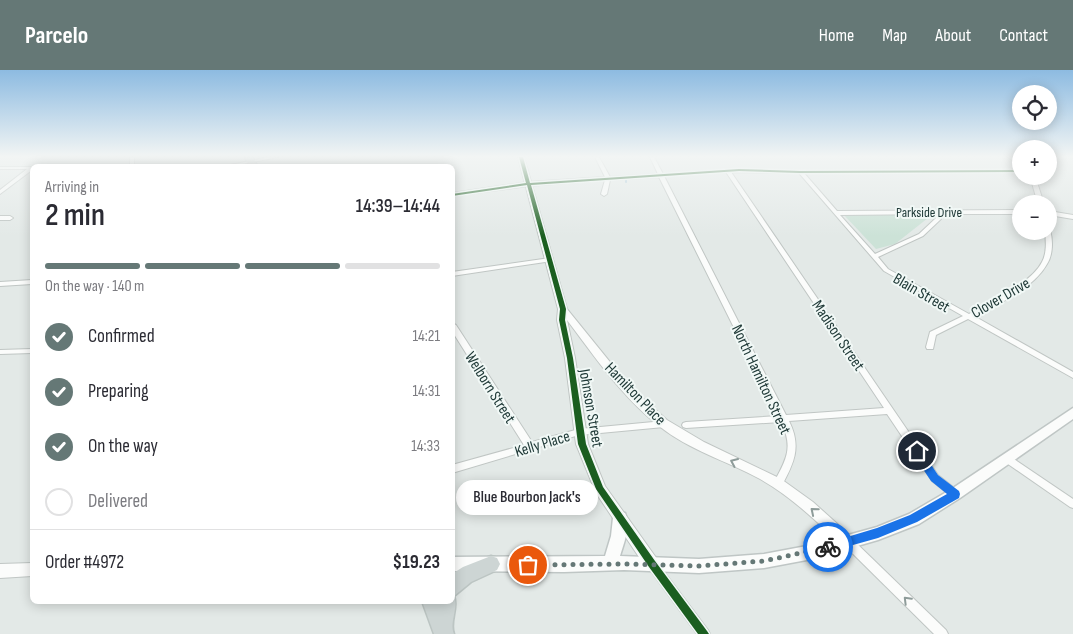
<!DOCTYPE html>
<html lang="en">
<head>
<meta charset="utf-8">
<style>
	:root { --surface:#fff; --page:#f2f2f3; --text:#2b2b33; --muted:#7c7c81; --line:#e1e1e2; --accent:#657876 }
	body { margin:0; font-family:"Sofia Sans Condensed",sans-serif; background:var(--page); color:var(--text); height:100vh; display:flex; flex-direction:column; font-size:19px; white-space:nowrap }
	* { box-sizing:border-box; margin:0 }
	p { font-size:16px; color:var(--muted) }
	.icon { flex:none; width:28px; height:28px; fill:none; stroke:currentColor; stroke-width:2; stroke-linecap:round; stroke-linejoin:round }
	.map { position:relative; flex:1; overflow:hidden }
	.side { position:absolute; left:30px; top:94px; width:425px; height:440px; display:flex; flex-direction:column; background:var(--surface); border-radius:8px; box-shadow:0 2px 12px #0003 }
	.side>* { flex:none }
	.tools { position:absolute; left:1012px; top:15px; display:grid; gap:10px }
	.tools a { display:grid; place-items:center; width:45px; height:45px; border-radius:50%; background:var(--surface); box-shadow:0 2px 12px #0003; font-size:25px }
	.pin { position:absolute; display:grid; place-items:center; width:42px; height:42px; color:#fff; margin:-21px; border:2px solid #fff; border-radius:50%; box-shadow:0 1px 5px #0007 }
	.courier { position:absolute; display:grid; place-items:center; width:50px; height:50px; margin:-25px; border:4px solid #1a73e8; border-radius:50%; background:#fff; color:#222; box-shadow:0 1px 6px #0007 }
	.bubble { position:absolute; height:35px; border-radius:18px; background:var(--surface); box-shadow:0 2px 12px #0003; font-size:16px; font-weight:600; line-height:35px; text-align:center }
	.head em { font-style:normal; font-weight:600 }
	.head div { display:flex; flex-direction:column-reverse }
	.head { display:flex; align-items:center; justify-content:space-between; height:85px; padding:0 15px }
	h1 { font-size:32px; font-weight:600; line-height:38px }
	.bar { display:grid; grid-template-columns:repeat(4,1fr); gap:8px 5px; align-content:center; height:60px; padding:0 15px }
	.bar i { height:6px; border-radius:4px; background:var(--line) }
	.bar .selected { background:var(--accent) }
	.bar p { grid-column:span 4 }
	.line { display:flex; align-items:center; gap:12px; padding:0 15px; border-top:1px solid var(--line) }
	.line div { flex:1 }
	ol { padding:0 15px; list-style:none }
	li { display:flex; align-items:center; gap:15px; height:55px }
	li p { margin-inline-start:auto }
	li .icon { padding:5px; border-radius:50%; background:var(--accent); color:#fff; stroke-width:4 }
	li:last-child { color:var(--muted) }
	li i { width:28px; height:28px; border:2px solid var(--line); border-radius:50% }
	header { display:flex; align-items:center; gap:30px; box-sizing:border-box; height:70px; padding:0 25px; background:var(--accent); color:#fff }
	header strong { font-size:24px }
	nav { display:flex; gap:28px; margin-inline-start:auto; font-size:18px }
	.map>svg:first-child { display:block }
	.green { fill:#cce2d7 }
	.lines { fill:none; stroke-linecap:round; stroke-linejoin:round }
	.stream { stroke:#a4c6d7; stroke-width:2 }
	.minor-casing { stroke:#c0c6c4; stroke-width:2 }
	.tertiary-casing { stroke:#c0c6c4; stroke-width:2 }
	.secondary-casing { stroke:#bfc6c5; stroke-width:3 }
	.primary-casing { stroke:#bcc5c3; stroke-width:3 }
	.minor { fill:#fbfcfb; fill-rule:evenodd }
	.tertiary { fill:#fbfcfb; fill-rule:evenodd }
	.secondary { fill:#fbfcfb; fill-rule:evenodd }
	.primary { fill:#cdd5d4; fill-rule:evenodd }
	.cycleway-casing { stroke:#f1f8f6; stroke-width:3 }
	.cycleway { fill:#1b5e20; fill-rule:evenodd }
	.oneway { stroke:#8e9c9a }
	.route { fill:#1a73e8 }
	.done { stroke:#657876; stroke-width:5; stroke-dasharray:0 9 }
	.labels { text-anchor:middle; stroke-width:4; stroke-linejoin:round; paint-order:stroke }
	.far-street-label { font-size:14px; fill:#213b39; stroke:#f1f8f6 }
	.street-label { font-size:16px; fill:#213b39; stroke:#f1f8f6 }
</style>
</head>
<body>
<header>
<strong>Parcelo</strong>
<nav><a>Home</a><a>Map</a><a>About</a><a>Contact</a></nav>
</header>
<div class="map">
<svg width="1073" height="564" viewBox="0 0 1073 564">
	<rect width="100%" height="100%" fill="#e3e9e7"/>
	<polygon class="green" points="926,144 928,148 895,174 876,179 844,145"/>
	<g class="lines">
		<polyline class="stream" points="626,110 626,112"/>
		<g class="minor-casing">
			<g id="minor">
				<rect x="130" y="87" width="4" height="9"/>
				<polygon points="269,87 278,87 233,96 225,96"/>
				<path d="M595,87H599L610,107L658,104L650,87H654L663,104L739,99L800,101L1021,100V102L804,103L837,141L1021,140V144H940L941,149L923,166L878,187L888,199L969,244C989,233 1032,213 1042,192C1047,183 1046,171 1045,161H1049V159L1050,160C1053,170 1053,185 1047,194C1034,218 997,235 974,246L1073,302V308L968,249L936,265L933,279H927L926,277L930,262L963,246L884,201L799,103L731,102L938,405L958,421L960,424L958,427L955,428L952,427L932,411L887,344L789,351C802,377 794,393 781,417L778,418L775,417L773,414C786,390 794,378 781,352L686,358L683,357L682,355L683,353L686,352L778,346L659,107L610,110L607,124L604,126L601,124L605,110L528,116L452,126V123L528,112L605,107ZM726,102L884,338L786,345L664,106ZM935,144L936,148L919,164L875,184L840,145Z"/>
				<polygon points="1008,87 1013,87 1021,94 1021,97"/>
				<polygon points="0,97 32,97 32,100 0,124 0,120 27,99 0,99"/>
				<polygon points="1030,106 1035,106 1044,134 1038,134"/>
				<polygon points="1049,141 1073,145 1073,149 1049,145"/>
				<polygon points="0,146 10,146 13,148 10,150 0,150"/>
				<polygon points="550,188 553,190 552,191 452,206 452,202"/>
				<polygon points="32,210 32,214 0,216 0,212"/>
				<polygon points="452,253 456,255 532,372 579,359 664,351 667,352 668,354 667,356 664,357 579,365 452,403 452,395 524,375 452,261"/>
				<polygon points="32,279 32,283 0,284 0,280"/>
				<polygon points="1008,385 1073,429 1073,438 1070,437 1005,392 1003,389 1005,386"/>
				<polygon points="848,467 852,469 946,560 948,564 934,564 844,475 843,472 844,469"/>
				<polygon points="652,489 656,491 708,560 710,564 697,564 648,497 647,494 648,491"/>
			</g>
		</g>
		<g class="tertiary-casing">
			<g id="tertiary">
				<path d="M518,87H524L567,239L614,297L639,325L667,350L704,372L781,409L813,432L853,468L855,472L853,476L848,478L843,476C817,452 792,427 760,409C727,391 689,380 659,356C622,327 595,287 567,250L575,288L588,374L605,416L657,489L659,494L657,499L652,501L647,499L596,423L576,374L565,288L557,250L558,239Z"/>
				<polygon points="32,493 32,506 0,508 0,494"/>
			</g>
		</g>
		<g class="secondary-casing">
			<path id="secondary" d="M1073,338V349L960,428L919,454L878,470L812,489L764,498L699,503L624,500L564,502L452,501V487L605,486L611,466L613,448L615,443L620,442L625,443C631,456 624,473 620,486L699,489L764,484L812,475L877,457L909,444L950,420Z"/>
		</g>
		<g class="primary-casing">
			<g id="primary">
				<polygon points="245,87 253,87 257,96 249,96"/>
				<path d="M491,486L497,488L500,494L497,500L471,512L454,526C459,538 449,552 454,564H434L422,531H452V504L463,497Z"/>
			</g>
		</g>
		<use href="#minor" class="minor"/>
		<use href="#tertiary" class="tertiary"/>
		<use href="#secondary" class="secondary"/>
		<use href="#primary" class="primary"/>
		<g class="cycleway-casing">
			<polygon id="cycleway" points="519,87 523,87 530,113 739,99 800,101 1021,100 1021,102 800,103 739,101 531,115 566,239 565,250 573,288 586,374 603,417 655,491 707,561 709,564 698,564 649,497 596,419 578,374 567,288 559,250 560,239 527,115 452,126 452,124 526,113"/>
		</g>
		<use href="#cycleway" class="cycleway"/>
	</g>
	<defs><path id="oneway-chevron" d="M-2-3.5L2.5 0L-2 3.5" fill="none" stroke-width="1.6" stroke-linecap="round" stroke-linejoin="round" transform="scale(1.25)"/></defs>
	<g class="oneway">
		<use href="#oneway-chevron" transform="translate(734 392) rotate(-156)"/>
		<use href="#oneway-chevron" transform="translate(814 441) rotate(-140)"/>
		<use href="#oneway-chevron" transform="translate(907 530) rotate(-135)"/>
	</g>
	<linearGradient id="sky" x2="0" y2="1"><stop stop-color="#8dbbe1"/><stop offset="0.52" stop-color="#f2f5f4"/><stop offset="1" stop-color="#f2f5f4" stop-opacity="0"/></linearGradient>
	<rect width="1073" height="166" fill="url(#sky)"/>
	<polygon class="route" points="917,377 920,378 938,405 959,421 960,424 959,428 917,452 878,468 828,482 824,481 822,477 824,474 877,458 910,445 947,424 931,411 913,384 912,381"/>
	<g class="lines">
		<polyline class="done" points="528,495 624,494 699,496 764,491 828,477"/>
	</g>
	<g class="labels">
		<g class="far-street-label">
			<text x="929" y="147">Parkside Drive</text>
		</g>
		<g class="street-label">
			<text transform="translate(922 222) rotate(30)" y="6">Blain Street</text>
			<text transform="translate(1000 227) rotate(-30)" y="6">Clover Drive</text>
			<text transform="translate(839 265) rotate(56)" y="6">Madison Street</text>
			<text transform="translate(762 309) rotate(65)" y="6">North Hamilton Street</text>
			<text transform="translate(491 317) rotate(58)" y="6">Welborn Street</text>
			<text transform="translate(636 323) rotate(46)" y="6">Hamilton Place</text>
			<text transform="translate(592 338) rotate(80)" y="6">Johnson Street</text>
			<text transform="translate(542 373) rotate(-17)" y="6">Kelly Place</text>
		</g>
	</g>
</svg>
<div class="tools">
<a><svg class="icon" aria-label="locate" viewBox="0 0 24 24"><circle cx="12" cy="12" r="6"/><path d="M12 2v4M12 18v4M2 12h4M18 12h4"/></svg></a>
<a>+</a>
<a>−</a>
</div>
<div class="pin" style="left:528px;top:495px;background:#ea580c"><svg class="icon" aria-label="bag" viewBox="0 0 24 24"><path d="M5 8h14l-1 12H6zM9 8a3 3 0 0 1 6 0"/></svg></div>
<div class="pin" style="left:917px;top:381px;background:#1f2937"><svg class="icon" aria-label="home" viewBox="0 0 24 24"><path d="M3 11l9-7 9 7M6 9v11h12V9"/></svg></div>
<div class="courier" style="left:828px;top:477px"><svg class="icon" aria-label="bike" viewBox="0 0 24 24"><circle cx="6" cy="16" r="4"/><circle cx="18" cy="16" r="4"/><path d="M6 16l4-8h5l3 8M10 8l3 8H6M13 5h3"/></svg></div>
<div class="bubble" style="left:456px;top:410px;width:142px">Blue Bourbon Jack's</div>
<section class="side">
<div class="head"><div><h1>2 min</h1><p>Arriving in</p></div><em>14:39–14:44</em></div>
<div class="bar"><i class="selected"></i><i class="selected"></i><i class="selected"></i><i></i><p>On the way · 140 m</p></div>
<ol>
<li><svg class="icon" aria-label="check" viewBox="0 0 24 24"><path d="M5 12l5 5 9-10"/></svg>Confirmed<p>14:21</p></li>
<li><svg class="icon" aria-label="check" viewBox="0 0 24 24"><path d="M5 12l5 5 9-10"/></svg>Preparing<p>14:31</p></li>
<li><svg class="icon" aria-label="check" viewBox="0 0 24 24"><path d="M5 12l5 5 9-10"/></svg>On the way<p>14:33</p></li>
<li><i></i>Delivered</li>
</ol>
<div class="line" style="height:65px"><div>Order #4972</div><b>$19.23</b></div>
</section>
</div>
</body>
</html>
